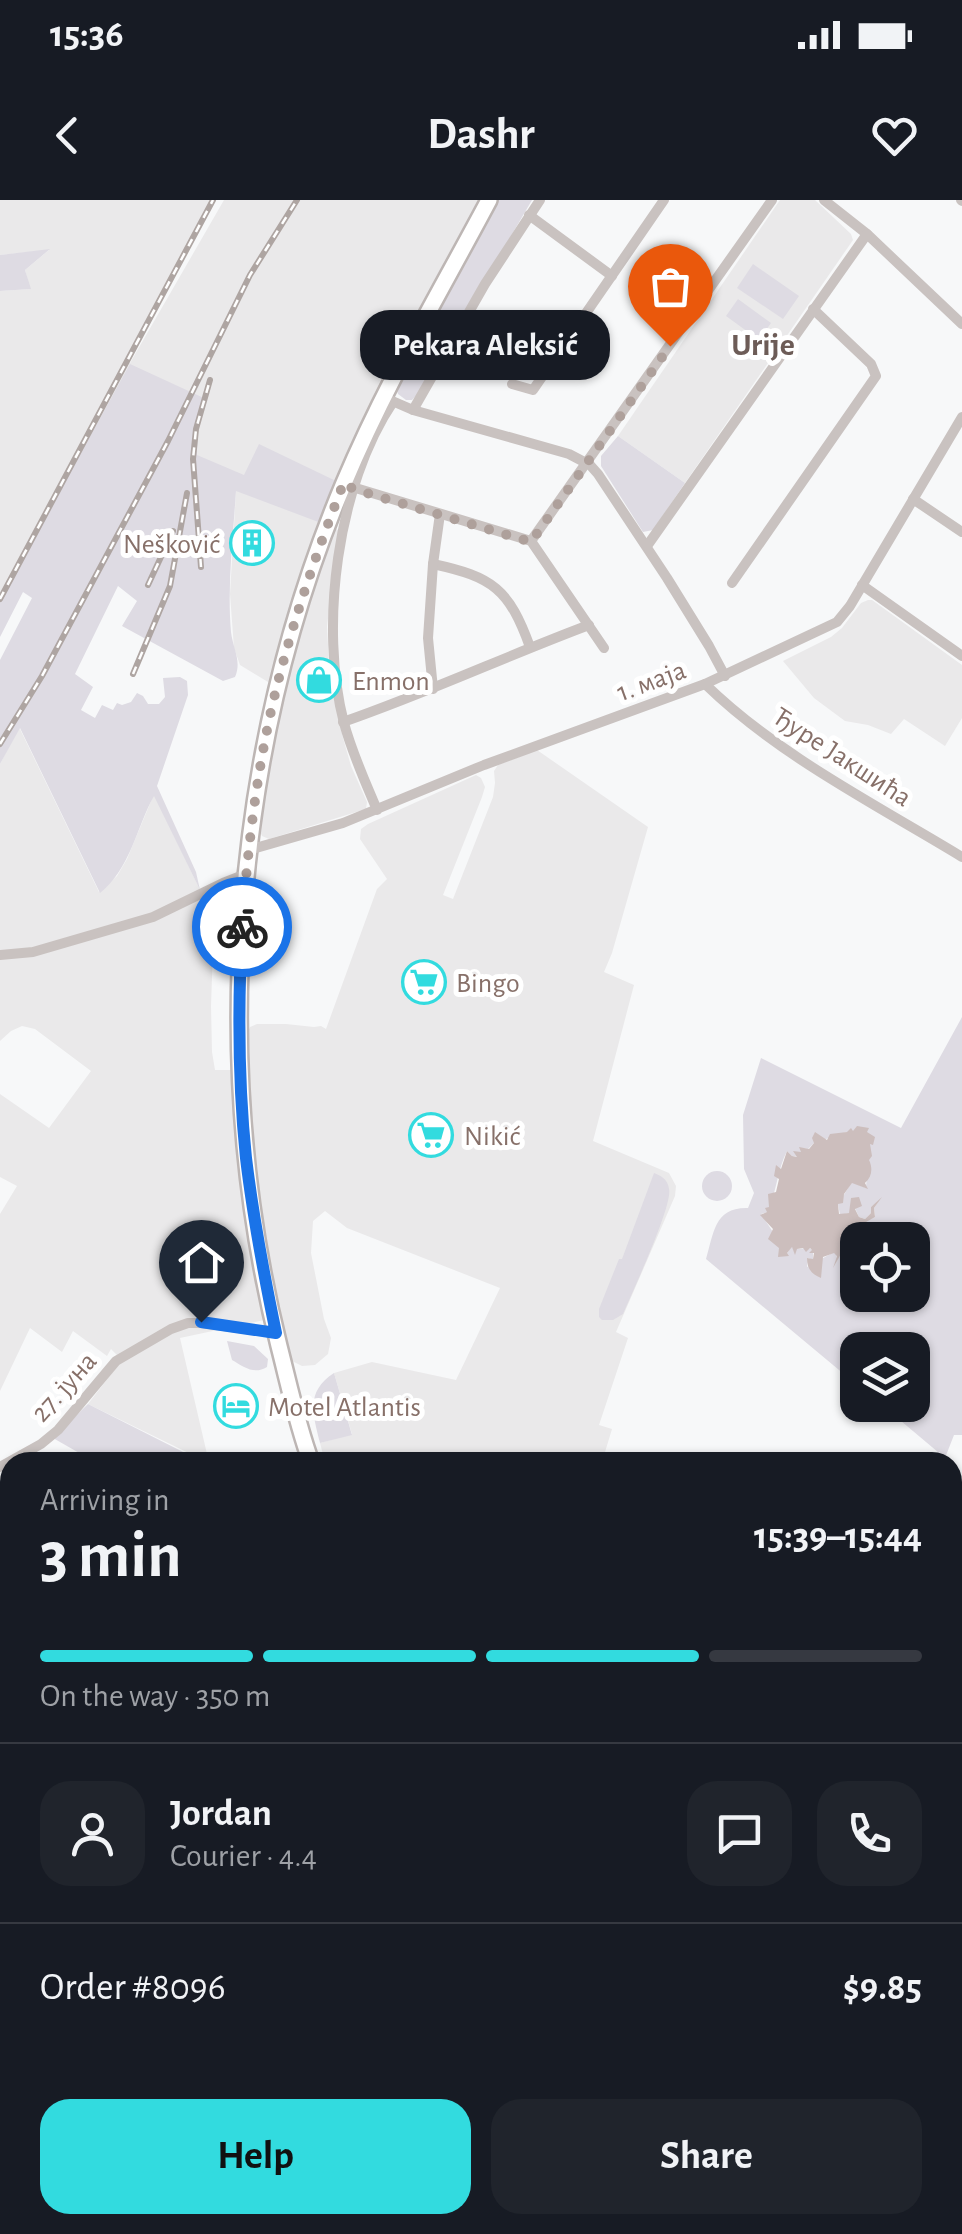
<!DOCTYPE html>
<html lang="en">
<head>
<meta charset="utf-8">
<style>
	:root { --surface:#171b24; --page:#20242c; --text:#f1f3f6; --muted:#9ea1a6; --line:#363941; --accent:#32dbdf }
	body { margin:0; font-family:"Alegreya Sans",sans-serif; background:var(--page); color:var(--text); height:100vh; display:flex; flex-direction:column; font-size:38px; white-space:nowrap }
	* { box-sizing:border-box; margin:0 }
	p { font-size:32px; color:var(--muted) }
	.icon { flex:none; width:55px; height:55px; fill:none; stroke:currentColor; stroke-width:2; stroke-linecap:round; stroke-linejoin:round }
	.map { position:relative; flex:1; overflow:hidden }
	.drawer { position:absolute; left:0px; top:1252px; width:962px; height:782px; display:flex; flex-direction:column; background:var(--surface); border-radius:30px 30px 0 0; box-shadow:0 2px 8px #0004 }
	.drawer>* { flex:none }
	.tools { position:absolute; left:840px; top:1022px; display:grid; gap:20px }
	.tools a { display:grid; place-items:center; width:90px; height:90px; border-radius:20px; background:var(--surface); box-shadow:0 2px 8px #0004; font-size:50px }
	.pin { position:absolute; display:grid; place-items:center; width:85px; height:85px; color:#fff; margin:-102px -42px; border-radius:50% 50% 50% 0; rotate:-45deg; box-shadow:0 0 10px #0007 }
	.pin .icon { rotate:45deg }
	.courier { position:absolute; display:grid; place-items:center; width:100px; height:100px; margin:-50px; border:8px solid #1a73e8; border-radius:50%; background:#fff; color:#222; box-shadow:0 2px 12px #0007 }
	.bubble { position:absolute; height:70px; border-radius:30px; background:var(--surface); box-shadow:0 2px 8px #0004; font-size:32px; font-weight:700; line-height:70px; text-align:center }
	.head em { font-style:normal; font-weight:700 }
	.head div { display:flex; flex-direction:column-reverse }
	.head { display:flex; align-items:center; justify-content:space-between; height:170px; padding:0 40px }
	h1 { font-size:65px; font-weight:700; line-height:75px }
	.bar { display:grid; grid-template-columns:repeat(4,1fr); gap:15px 10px; align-content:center; height:120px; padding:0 40px }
	.bar i { height:12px; border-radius:8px; background:var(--line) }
	.bar .on { background:var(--accent) }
	.bar p { grid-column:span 4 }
	.line { display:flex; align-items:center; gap:25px; padding:0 40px; border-top:2px solid var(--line) }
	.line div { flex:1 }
	.round { display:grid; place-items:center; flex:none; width:105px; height:105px; border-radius:30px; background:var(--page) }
	.button { display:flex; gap:20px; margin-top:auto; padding:20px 40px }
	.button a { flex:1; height:115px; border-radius:30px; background:var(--accent); color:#111; font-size:40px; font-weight:700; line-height:115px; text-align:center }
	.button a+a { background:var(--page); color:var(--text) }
	.status { display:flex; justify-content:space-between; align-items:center; height:70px; padding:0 50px; background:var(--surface); direction:ltr }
	.status svg { height:28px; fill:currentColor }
	header { display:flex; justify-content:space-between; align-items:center; height:130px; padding:0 40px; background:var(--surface); font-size:45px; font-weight:700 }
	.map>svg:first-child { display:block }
	.built { fill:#eae9ea }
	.green { fill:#dedbe3; fill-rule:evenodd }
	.water { fill:#ccbebd }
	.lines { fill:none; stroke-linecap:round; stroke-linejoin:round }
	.secondary-casing { stroke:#bdb5b3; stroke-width:19 }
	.primary-casing { stroke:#bdb6b4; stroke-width:20 }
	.street { stroke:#c9c2c0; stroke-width:10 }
	.secondary { stroke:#fff; stroke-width:14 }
	.primary { stroke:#fff; stroke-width:15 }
	.rail-casing { stroke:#aea5a2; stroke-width:6 }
	.rail { stroke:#fff; stroke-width:2.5; stroke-dasharray:8; stroke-linecap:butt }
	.done { stroke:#aea09b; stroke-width:10; stroke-dasharray:0 18 }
	.route { stroke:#1a73e8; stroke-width:12 }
	.labels { text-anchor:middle; stroke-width:10; stroke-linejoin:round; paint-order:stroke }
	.poi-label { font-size:28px; fill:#877069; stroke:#fff; text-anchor:start }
	.street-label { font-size:28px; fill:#877069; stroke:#fff }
	.quarter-label { font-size:32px; font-weight:bold; fill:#6d5c57; stroke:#fff }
</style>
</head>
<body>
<div class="status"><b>15:36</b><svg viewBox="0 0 49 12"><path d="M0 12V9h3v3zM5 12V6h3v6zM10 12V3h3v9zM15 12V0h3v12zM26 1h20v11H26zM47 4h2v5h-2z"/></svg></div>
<header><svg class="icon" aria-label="back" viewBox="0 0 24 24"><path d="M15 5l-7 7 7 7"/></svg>Dashr<svg class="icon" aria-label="heart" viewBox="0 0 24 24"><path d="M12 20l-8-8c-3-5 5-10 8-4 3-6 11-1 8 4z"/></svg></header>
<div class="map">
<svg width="962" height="2034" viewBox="0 0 962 2034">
	<rect width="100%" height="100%" fill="#f7f8f9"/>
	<g class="built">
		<polygon points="0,0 213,0 126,161 130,163 224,0 480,0 375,199 336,281 321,322 338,330 327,427 330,480 343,538 351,566 367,602 366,609 269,639 262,636 259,629 273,485 240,465 234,448 230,394 236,291 197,255 198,229 206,199 42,321 0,399 0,91 30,89 25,70 49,50 0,55"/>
		<polygon points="780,0 815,0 851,34 853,40 685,283 618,236"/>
		<polygon points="868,400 872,400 962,465 962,518 945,546 904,519 891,534 868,525 845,521 814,498 783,461 831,437 842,428 861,403"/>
		<polygon points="19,527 99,692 117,676 127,659 154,594 214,719 211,806 212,852 215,870 232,870 240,979 253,1067 264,1120 180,1138 207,1254 246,1262 207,1262 88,1204 122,1160 111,1149 107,1156 73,1131 62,1152 30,1128 0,1191 0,1014 17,986 0,977 0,894 49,928 91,871 35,829 22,826 11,831 0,841 0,564"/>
		<polygon points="537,550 648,627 612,753 604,772 634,785 593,941 669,973 676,986 675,996 616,1132 628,1138 599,1225 612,1229 602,1262 325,1262 320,1243 352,1234 334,1173 372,1162 456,1180 500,1088 347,1028 325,1011 313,1021 311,1053 324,1119 331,1138 328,1154 315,1165 302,1166 290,1160 276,1098 252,954 246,836 250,827 257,824 286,824 314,827 321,826 326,829 377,689 387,679 360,639 361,629 368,624 476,575 481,578 485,587 482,597 443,695 453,699 493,597 495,583 494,571 498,565"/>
		<polygon points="622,2025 771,2025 766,2034 625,2034"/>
	</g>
	<g class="green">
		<polygon points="498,0 532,0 419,193 412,200 406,200 398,194 396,188"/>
		<polygon points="50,49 25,70 31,89 0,91 0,55"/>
		<polygon points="753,64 799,96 783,119 737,88"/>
		<polygon points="738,99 771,123 759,140 726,116"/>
		<path d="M130,164L206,199L198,229L197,255L244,275L259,244L336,281L321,323L236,291C233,338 227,386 231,432C233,449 242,461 235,477L223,481L122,426L137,401L118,386L75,474L93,487L81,510L95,518L102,505L113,510L117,503L122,505L131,502L137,493L143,496L148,504H159L165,497L163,478L180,477L187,481L188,495L157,586L196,672L200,690L154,596C136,628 131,668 100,693L20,528L0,564V460L32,398L23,392L0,437V399Z"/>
		<polygon points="618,236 685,283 653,330 643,332 601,266 601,256"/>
		<path d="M962,817V1235H954L945,1258L882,1205H912V1150H858L857,1185L706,1059C714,1033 714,1007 748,1008L754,993L744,969L743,915L761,858L901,928ZM847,932H853L869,943L866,988L852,982L838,1004L840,1015L849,1013L859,997L855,1008L859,1017L865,1019L871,1013V1007L878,1002L874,1008L875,1017L849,1028L846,1036L849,1043H841L835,1064L837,1055L834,1052L807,1067L808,1058L813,1060V1050L809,1048L796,1049L795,1053L792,1046L787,1053L761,1014L768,1012C776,993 778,968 787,951L792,956L799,957L802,952L800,948L808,949L814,943ZM858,1040H912V1095H858Z"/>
		<circle cx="717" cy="986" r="15"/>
		<path d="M654,973C662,976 668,980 669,989C673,1005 632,1093 623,1114L613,1120H602L599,1117V1109L619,1059H622Z"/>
		<path d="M227,1141L254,1146L268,1159L267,1167C254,1175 244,1167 232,1160Z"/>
		<path d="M334,1173L352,1235L320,1243C313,1214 305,1192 334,1173Z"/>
		<polygon points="88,1204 197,1259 207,1262 95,1262 53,1238"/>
		<polygon points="0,1344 10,1348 10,1436 0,1433"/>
		<polygon points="0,1438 10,1441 10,1537 8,1532 0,1529"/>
		<polygon points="0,1601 10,1605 10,1692 0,1686"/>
		<polygon points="223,2025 465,2025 462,2034 239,2034"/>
	</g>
	<path class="water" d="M857,926L869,928L867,932L875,937L873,945L870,944L872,956L869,960C873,968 872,977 865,983L868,989L852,983L844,994L843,1003L838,1004L839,1014L849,1013L851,998L859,997L862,1006L855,1009L859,1017L865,1019L871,1013V1007L882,997L874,1008L875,1017L866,1022V1027L861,1030L850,1029L853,1037L847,1036L849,1044L841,1043L842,1052L833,1068L837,1056L834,1053L823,1057L821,1078C811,1074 807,1068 807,1058L813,1059L814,1053H809L812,1050L810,1048L806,1052L803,1048L797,1049L795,1055L792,1047L787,1053L789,1056L778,1057L779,1048L768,1039L773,1029L760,1015L767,1012L765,1008L769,1007L768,994L776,992L779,979L774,976L776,965L781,969L787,951L792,956L797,957L793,951L801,952L799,947L809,949L814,943L812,938L815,932L827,940L830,934L847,932L851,928L853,931Z"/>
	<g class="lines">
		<g class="secondary-casing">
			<g id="secondary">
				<polyline points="0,1968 10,1971"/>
				<polyline points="120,2025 137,2034"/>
			</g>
		</g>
		<g class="primary-casing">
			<g id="primary">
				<path d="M311,1262C297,1224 289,1185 279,1146C209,865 232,549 344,283C385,185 439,94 489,0"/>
				<polyline points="615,2025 617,2034"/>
			</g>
		</g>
		<g class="street">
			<polyline points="824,0 867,34 962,124"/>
			<polyline points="961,0 962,1"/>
			<polyline points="529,15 612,76"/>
			<polyline points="512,184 533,190 664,0"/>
			<polyline points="383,197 413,210 569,254 590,265 598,274 667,378 709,446 725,476"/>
			<polyline points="413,210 485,84 540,0"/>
			<polyline points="349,286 531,341 604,448"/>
			<polyline points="913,299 962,332"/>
			<polyline points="531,341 772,0"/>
			<polyline points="647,346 867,34"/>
			<path d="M433,364C493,377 509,389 530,447"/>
			<polyline points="732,383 876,176 871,164 813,109"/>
			<polyline points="862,385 962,456"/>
			<path d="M705,484C779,556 875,604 962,657"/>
			<polyline points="433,489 428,438 433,364 440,314"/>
			<path d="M343,522C427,493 506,456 589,425"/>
			<path d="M377,610C365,581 352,553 344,523C319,427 337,285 393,202"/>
			<polyline points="249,650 343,623 484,565 705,484 837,422 850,406 962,217"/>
			<polyline points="0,755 33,752 153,717 223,683 246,674"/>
			<polyline points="22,1255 42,1262"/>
			<polyline points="0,1267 41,1244 58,1230 116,1161 171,1129 188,1123 201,1123 276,1133"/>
			<polyline points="952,1472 962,1446"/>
			<polyline points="952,1542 962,1547"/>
			<polyline points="952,1753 962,1730"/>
			<polyline points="497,2025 525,2034"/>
			<polyline points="77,2034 83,2025"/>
			<polyline points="463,2034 467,2025"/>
			<polyline points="821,2034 822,2025"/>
		</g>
		<use href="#secondary" class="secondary"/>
		<use href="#primary" class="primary"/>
		<g class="rail-casing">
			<g id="rail">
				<polyline points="201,367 193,259 196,229 210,180"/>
				<polyline points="148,385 173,331"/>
				<polyline points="0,399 213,0"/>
				<polyline points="133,474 170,386 187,293"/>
				<polyline points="0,544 42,476 168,241 250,75 297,0"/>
			</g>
		</g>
		<use href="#rail" class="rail"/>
	</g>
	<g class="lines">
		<path class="done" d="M242,727C248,643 258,559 279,478C296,412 319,346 344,282L353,289L531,342L670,146"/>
		<path class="route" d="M201,1122L276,1133C264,1075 253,1017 246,958C238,882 238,803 242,727"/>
	</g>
	<defs>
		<g id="building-ring" transform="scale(2.25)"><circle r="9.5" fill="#fff" stroke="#32dbdf" stroke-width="1.5"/><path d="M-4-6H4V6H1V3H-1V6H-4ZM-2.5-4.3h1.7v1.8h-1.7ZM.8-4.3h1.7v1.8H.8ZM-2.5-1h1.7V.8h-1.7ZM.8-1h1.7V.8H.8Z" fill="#32dbdf"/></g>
		<g id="shop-ring" transform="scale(2.25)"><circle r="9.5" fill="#fff" stroke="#32dbdf" stroke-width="1.5"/><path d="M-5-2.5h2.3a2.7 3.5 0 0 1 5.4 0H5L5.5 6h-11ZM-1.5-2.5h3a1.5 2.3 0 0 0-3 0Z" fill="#32dbdf"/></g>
		<g id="supermarket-ring" transform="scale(2.25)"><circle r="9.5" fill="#fff" stroke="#32dbdf" stroke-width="1.5"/><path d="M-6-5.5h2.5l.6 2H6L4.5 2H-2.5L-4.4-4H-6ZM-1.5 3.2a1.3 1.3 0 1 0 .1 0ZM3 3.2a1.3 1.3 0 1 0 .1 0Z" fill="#32dbdf"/></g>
		<g id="hotel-ring" transform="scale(2.25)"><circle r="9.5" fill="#fff" stroke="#32dbdf" stroke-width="1.5"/><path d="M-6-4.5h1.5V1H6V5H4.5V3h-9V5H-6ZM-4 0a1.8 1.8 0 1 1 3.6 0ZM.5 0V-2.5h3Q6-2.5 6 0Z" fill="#32dbdf"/></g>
	</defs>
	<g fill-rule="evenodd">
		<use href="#building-ring" x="252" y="343"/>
		<use href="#shop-ring" x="319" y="480"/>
		<use href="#supermarket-ring" x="424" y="782"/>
		<use href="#supermarket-ring" x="431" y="935"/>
		<use href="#hotel-ring" x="236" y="1206"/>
	</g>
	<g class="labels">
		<g class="poi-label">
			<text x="220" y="353" text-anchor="end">Nešković</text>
			<text x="352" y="490">Enmon</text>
			<text x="456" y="792">Bingo</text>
			<text x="464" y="945">Nikić</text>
			<text x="268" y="1216">Motel Atlantis</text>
		</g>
		<g class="street-label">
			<text transform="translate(651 480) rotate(-20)" y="10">1. маја</text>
			<text transform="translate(843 556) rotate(33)" y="10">Ђуре Јакшића</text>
			<text transform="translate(63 1186) rotate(-48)" y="10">27. јуна</text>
		</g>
		<g class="quarter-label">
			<text x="763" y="155">Urije</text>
		</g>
	</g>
</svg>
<div class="tools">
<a><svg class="icon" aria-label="locate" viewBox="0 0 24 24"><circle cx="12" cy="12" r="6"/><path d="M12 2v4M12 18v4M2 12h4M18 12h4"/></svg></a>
<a><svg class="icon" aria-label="layers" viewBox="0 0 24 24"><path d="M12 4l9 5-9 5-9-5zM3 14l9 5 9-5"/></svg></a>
</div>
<div class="pin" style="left:670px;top:146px;background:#ea580c"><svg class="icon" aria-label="bag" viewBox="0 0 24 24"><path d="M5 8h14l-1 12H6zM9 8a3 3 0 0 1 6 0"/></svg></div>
<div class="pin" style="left:201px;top:1122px;background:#1f2937"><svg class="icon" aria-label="home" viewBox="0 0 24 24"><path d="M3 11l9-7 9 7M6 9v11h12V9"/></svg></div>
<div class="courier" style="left:242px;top:727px"><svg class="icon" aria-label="bike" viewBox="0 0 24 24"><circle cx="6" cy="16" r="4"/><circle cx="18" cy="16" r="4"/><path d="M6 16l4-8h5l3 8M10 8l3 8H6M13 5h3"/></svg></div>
<div class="bubble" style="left:360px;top:110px;width:250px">Pekara Aleksić</div>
<section class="drawer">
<div class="head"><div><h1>3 min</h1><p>Arriving in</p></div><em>15:39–15:44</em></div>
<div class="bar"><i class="on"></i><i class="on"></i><i class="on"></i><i></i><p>On the way · 350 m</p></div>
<div class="line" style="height:180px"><a class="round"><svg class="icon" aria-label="person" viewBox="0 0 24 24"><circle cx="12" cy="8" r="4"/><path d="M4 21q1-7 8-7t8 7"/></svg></a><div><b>Jordan</b><p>Courier · 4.4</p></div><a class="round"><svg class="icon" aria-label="chat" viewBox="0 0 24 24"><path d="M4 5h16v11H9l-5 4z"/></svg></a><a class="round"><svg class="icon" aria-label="phone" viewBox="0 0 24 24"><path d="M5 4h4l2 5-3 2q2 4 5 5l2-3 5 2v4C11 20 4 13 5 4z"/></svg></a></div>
<div class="line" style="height:130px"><div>Order #8096</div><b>$9.85</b></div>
<div class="button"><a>Help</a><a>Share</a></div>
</section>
</div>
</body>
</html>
